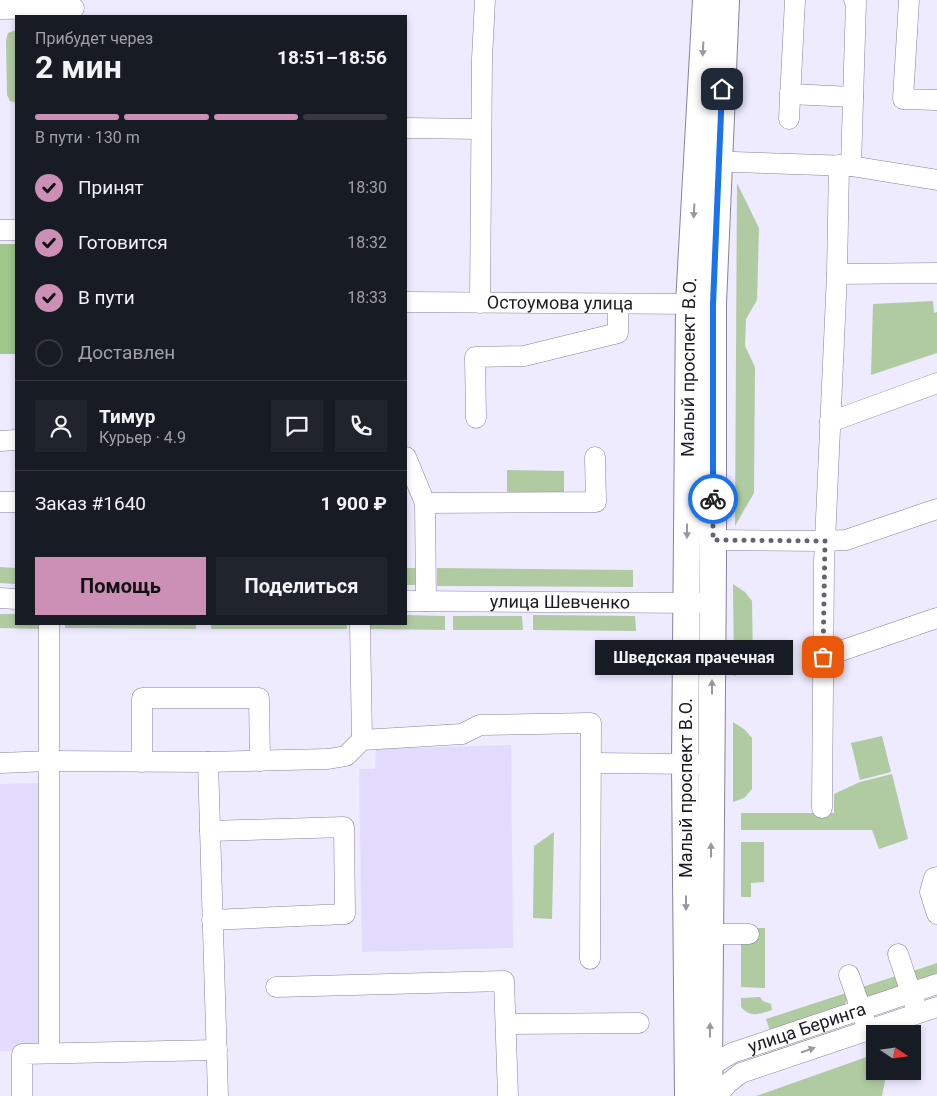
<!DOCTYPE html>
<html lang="ru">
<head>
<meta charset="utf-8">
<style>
	:root { --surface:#171b24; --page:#20242c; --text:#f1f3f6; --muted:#9ea1a6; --line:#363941; --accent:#cc90b6 }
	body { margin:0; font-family:Roboto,sans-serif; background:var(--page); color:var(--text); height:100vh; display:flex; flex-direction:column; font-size:19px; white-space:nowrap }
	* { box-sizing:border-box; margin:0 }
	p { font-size:16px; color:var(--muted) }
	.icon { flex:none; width:28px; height:28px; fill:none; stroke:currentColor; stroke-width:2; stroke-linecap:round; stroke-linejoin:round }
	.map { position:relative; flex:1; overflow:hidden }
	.drawer { position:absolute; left:15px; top:15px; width:392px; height:610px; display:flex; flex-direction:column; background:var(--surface); border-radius:0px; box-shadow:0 2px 8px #0003 }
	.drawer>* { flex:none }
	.needle { width:32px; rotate:103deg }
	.fabs { position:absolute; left:866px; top:1025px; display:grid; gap:10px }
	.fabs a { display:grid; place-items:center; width:55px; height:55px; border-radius:0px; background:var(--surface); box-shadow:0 2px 8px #0003; font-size:25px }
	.pin { position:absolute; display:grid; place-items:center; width:42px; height:42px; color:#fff; margin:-21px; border-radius:10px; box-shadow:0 2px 8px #0006 }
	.courier { position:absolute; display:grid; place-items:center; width:50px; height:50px; margin:-25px; border:4px solid #1a73e8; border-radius:50%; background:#fff; color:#222; box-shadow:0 1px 6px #0007 }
	.bubble { position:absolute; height:35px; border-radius:0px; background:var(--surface); box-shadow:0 2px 8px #0003; font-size:16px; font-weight:700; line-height:35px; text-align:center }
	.head em { font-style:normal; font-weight:700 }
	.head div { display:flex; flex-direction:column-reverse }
	.head { display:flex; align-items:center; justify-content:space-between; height:85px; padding:0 20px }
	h1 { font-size:32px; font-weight:700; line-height:38px }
	.bar { display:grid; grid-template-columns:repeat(4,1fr); gap:8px 5px; align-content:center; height:60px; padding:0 20px }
	.bar i { height:6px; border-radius:4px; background:var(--line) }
	.bar .active { background:var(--accent) }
	.bar p { grid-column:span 4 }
	.line { display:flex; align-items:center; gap:12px; padding:0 20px; border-top:1px solid var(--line) }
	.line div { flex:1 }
	.round { display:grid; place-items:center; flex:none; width:52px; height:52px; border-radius:0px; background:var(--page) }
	ol { padding:0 20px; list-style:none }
	li { display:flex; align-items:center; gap:15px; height:55px }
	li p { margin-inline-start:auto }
	li .icon { padding:5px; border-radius:50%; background:var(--accent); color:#111; stroke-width:4 }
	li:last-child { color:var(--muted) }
	li i { width:28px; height:28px; border:2px solid var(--line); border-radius:50% }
	.cta { display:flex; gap:10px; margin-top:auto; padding:10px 20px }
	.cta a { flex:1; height:58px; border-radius:0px; background:var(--accent); color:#111; font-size:20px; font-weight:700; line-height:58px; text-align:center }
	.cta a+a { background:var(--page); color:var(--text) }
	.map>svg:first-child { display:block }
	.built { fill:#e3dbfd }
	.green { fill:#b0cba2 }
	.forest { fill:#9fc68b }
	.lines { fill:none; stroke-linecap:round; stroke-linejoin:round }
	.minor-casing { stroke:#88839b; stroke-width:21 }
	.major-casing { stroke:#88839b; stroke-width:28 }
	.minor { stroke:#fff; stroke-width:20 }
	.major { stroke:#fff; stroke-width:26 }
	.oneway { fill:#99989c }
	.done { stroke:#666370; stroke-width:5; stroke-dasharray:0 9 }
	.route { stroke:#1a73e8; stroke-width:6 }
	.labels { text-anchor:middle; stroke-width:4.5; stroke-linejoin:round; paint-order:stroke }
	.street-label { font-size:18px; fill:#1c1a23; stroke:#fff }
</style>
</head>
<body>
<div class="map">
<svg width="937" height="1096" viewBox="0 0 937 1096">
	<rect width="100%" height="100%" fill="#eeeaff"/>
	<g class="built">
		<polygon points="511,745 513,948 362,952 359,769 375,769 376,749"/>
		<polygon points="41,783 42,1042 36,1046 27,1050 0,1051 0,784"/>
	</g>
	<g class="green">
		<polygon points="16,30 16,103 10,101 7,95 6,40 8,33"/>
		<polygon points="737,183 759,228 757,300 746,319 745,346 755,367 754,493 735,526"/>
		<polygon points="933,301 934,313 937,312 937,353 871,375 873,304"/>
		<polygon points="507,470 564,471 564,497 507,496"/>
		<polygon points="0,567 16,568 16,584 0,583"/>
		<rect x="406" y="568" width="10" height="17"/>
		<polygon points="437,568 633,570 633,587 437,586"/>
		<polygon points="733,584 745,592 752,601 753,662 745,671 734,676"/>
		<polygon points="0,614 16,614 16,624 44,624 44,629 0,628"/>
		<polygon points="406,615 445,616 445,630 368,629 368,624 406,624"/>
		<polygon points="533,615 635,616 636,631 533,630"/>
		<polygon points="453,616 522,616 523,630 453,630"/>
		<polygon points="65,624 196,624 196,629 65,628"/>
		<rect x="211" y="624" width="136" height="5"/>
		<polygon points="733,722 744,729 752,738 752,789 744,798 733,802"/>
		<polygon points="882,736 891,772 860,780 851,743"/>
		<polygon points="892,774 908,839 879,849 872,830 741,830 741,813 834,813 834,794 860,782"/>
		<polygon points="554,832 552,919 533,918 534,846"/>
		<polygon points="741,842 764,842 764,882 751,883 751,897 741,897"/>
		<polygon points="756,928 765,928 765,988 741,987 741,941 756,941"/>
		<path d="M937,963V973C932,977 923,979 916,979L910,972Z"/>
		<path d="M899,975V985C892,991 877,995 867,996L864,993L862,987Z"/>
		<polygon points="846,993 848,998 844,1006 770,1031 766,1019"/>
		<path d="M760,997L763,1001L771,1004L772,1010C760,1014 750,1018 741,1007V998Z"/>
		<polygon points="875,1054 875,1071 887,1071 882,1096 756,1096"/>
	</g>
	<rect class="forest" x="0" y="244" width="16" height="110"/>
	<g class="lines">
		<g class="minor-casing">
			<g id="minor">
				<polyline points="909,0 903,99 937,100"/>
				<polyline points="0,9 74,8"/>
				<polyline points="790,94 853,97"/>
				<polyline points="789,119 795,0"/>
				<polyline points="406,128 481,129"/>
				<polyline points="705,161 851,166 937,180"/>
				<polyline points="851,166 856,2 854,0"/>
				<polyline points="0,230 16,230"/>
				<polyline points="837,274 937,273"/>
				<path id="s1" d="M406,302L702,304"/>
				<polyline points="480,303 482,59 485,0"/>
				<polyline points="476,418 475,357 524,356 618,333 618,304"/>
				<polyline points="830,422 937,383"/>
				<polyline points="0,441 16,440"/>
				<polyline points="406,457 425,503 426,601"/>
				<polyline points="0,502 16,502"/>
				<polyline points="425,503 596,502 595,457"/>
				<polyline points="713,540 825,541 846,540 937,509"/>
				<polyline points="0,598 16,599"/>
				<path id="s2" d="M406,601L699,603"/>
				<polyline points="360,624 362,740"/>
				<polyline points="823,657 937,618"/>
				<polyline points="142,762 142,698 259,698 260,761"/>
				<polyline points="208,762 218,1096"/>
				<polyline points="0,763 50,761 208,762 328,759 346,756 362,740 462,734 480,725 591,723 590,959"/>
				<polyline points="592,763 700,764"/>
				<polyline points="822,808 824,563 837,274 839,165"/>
				<polyline points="210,831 344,827 345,914 212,920"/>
				<polyline points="937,877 934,878 930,892 937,914"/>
				<polyline points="696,934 749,934"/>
				<polyline points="898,954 915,1005"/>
				<polyline points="849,975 865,1021"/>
				<polyline points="276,987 504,981 508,1096"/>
				<polyline points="506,1024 639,1023"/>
				<polyline points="49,1053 49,624"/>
				<path id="s3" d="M704,1078L709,1067L732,1053L937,984"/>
				<polyline points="22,1096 22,1054 217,1050"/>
				<polyline points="717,1096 727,1084 741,1073 937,1007"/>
			</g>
		</g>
		<g class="major-casing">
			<g id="major">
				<path id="s4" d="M688,1096L685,764L689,304L706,0"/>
				<polyline points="711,1096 709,1067 713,564 713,304 726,0"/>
			</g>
		</g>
		<use href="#minor" class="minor"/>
		<use href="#major" class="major"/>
	</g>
	<defs><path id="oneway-solid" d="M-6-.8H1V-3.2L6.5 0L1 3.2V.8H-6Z" transform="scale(1.25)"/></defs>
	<g class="oneway">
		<use href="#oneway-solid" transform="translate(703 49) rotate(93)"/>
		<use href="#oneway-solid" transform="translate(694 211) rotate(93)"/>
		<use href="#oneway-solid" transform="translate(687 531) rotate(90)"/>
		<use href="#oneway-solid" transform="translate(712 687) rotate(-90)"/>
		<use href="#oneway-solid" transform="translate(711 850) rotate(-90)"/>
		<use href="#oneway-solid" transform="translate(686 903) rotate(90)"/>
		<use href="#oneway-solid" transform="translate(710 1030) rotate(-89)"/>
		<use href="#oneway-solid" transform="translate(808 1050) rotate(-19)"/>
	</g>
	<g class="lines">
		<polyline class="done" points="713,499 713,540 825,541 823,657"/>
		<polyline class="route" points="713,499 713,304 722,89"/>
	</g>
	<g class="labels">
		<g class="street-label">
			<text dy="6" stroke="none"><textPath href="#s1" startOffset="154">Остоумова улица</textPath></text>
			<text dy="6" stroke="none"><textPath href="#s4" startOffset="729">Малый проспект В.О.</textPath></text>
			<text dy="6" stroke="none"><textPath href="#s2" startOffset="154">улица Шевченко</textPath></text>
			<text transform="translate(686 788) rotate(-90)" y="6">Малый проспект В.О.</text>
			<text dy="6" stroke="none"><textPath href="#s3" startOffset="118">улица Беринга</textPath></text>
		</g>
	</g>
</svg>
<div class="fabs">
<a><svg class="needle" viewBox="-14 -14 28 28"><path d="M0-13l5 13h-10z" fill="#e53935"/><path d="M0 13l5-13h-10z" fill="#9ea1a6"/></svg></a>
</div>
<div class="pin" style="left:823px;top:657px;background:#ea580c"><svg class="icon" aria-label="bag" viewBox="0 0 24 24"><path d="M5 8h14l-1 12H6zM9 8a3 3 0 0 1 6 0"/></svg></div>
<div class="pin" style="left:722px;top:89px;background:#1f2937"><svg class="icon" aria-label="home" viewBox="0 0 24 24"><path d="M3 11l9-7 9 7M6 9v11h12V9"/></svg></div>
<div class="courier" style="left:713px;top:499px"><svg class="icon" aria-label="bike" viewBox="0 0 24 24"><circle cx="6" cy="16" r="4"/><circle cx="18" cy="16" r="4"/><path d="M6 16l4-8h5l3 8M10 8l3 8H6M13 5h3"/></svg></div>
<div class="bubble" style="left:595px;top:640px;width:198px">Шведская прачечная</div>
<section class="drawer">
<div class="head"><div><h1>2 мин</h1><p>Прибудет через</p></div><em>18:51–18:56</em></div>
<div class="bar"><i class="active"></i><i class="active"></i><i class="active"></i><i></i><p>В пути · 130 m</p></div>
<ol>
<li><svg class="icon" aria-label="check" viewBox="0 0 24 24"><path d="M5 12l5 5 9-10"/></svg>Принят<p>18:30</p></li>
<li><svg class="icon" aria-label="check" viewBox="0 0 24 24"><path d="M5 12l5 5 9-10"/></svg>Готовится<p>18:32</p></li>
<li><svg class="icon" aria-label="check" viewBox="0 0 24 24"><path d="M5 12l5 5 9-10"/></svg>В пути<p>18:33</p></li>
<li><i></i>Доставлен</li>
</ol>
<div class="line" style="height:90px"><a class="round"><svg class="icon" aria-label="person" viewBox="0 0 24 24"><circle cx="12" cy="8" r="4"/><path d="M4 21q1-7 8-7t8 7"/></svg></a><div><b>Тимур</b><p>Курьер · 4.9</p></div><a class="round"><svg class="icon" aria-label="chat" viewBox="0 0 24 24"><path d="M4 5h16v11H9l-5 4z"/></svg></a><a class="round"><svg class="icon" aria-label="phone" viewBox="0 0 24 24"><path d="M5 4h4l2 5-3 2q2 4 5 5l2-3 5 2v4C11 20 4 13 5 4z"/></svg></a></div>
<div class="line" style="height:65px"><div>Заказ #1640</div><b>1 900 ₽</b></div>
<div class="cta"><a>Помощь</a><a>Поделиться</a></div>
</section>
</div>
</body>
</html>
